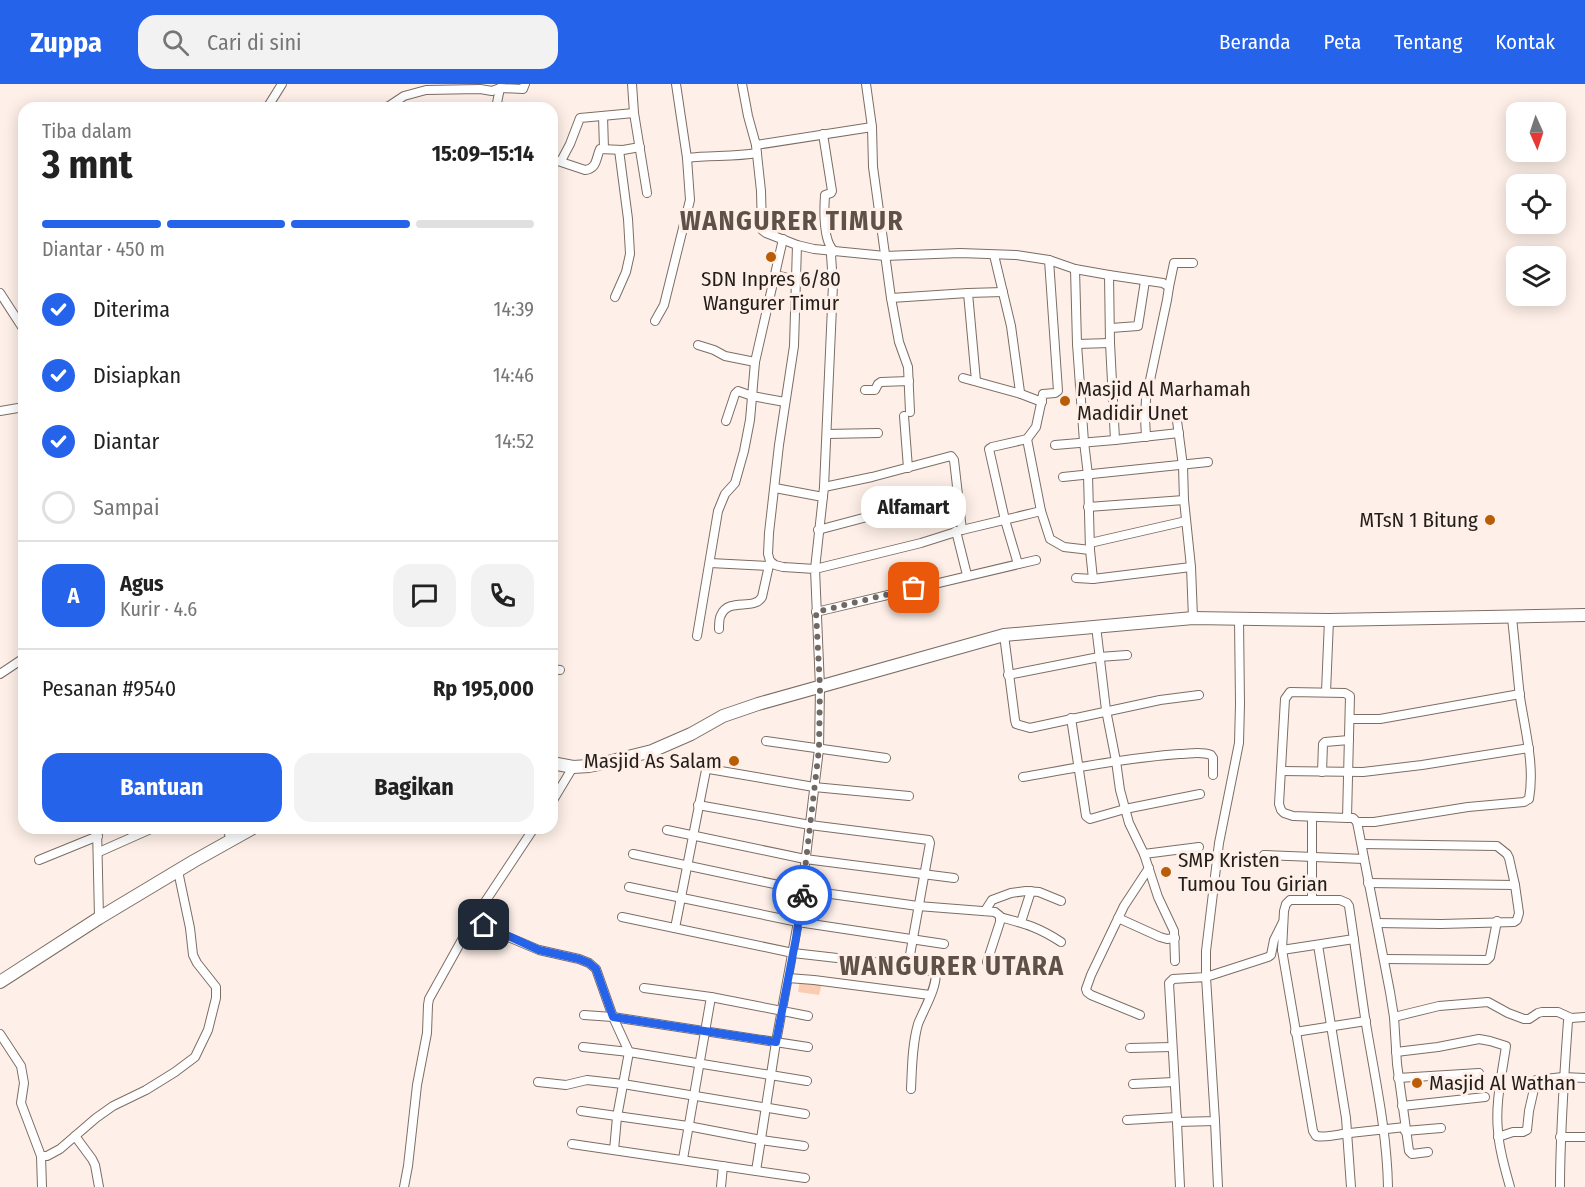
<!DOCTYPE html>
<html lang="id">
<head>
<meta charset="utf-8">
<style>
	:root { --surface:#fff; --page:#f2f2f2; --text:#222; --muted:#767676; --line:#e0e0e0; --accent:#2563eb }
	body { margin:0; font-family:"Fira Sans Condensed",sans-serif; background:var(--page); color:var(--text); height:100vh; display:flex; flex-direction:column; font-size:22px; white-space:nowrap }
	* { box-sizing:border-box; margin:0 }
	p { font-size:20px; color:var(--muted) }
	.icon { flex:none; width:33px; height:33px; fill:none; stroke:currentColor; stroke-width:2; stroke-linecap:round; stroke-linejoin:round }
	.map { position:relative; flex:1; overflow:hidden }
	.details { position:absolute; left:18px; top:18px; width:540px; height:732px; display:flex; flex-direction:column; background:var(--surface); border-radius:18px; box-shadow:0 3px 15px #0003 }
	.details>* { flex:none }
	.needle { width:39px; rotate:177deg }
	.fabs { position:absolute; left:1506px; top:18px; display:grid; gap:12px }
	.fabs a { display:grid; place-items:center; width:60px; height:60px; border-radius:12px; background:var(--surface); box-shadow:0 3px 15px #0003; font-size:30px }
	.pin { position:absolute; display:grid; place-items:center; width:51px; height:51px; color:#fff; margin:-26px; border-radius:12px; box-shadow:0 3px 9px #0006 }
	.courier { position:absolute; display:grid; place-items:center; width:60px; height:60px; margin:-30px; border:4px solid #2563eb; border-radius:50%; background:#fff; color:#222; box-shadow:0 2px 8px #0007 }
	.bubble { position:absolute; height:42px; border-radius:18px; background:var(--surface); box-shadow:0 3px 15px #0003; font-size:20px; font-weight:700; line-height:42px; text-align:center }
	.overview em { font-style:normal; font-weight:700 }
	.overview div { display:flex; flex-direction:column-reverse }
	.overview { display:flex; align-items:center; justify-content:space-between; height:102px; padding:0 24px }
	h1 { font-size:39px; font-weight:700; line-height:45px }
	.bar { display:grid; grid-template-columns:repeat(4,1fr); gap:9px 6px; align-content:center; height:72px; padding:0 24px }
	.bar i { height:8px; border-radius:4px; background:var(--line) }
	.bar .on { background:var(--accent) }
	.bar p { grid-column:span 4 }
	.line { display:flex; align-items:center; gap:15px; padding:0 24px; border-top:2px solid var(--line) }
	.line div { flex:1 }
	.round { display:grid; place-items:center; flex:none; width:63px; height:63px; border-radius:18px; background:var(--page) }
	ol { padding:0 24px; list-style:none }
	li { display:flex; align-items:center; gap:18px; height:66px }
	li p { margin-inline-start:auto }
	li .icon { padding:6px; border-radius:50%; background:var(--accent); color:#fff; stroke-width:4 }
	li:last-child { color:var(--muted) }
	li i { width:33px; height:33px; border:3px solid var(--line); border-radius:50% }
	.action { display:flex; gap:12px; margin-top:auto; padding:12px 24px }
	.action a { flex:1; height:69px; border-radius:18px; background:var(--accent); color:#fff; font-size:24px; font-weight:700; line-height:69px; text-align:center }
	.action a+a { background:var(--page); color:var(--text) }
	header { display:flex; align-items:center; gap:36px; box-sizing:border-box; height:84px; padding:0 30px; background:var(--accent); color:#fff }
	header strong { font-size:28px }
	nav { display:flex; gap:33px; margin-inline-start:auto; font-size:21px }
	.search { width:420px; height:54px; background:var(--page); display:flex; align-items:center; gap:15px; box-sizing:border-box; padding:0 21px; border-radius:18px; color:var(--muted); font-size:22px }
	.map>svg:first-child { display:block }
	.green { fill:#facdb2 }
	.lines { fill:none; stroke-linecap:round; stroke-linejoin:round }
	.street-casing { stroke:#7c6e65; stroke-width:10 }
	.secondary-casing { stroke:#7c6e65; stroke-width:14 }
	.street { stroke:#fff; stroke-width:8 }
	.secondary { stroke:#fff; stroke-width:12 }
	.done { stroke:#706862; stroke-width:6; stroke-dasharray:0 10.8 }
	.route { stroke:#2563eb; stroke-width:8 }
	.poi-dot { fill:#b95d07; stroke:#fef0e8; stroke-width:2 }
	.labels { text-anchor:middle; stroke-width:6; stroke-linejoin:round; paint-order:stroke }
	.poi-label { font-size:21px; fill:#241e1a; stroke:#fef0e8; text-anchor:start }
	.district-label { font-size:27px; font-weight:bold; letter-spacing:1.5px; fill:#5f5148; stroke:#fef0e8 }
</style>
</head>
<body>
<header>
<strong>Zuppa</strong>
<div class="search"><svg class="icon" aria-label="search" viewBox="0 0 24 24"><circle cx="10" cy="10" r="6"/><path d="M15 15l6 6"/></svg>Cari di sini</div>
<nav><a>Beranda</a><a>Peta</a><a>Tentang</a><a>Kontak</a></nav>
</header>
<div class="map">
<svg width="1585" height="1103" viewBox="0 0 1585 1103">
	<rect width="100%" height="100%" fill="#fef0e8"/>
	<polygon class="green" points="800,896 822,899 819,911 798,908"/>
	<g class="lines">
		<g class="street-casing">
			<g id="street">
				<polyline points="632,0 634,29 647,109"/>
				<path d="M676,0L687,74C710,71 734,73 757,69"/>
				<polyline points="866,0 872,43 873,83 891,214 899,258 908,283 910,328"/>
				<polyline points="267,24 282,0"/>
				<polyline points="386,24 404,12 426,6 480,5 492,7 500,4 523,5 525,0"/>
				<polyline points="496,24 500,4"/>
				<polyline points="603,32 604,65"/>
				<path d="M823,50L832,107L831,109L825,111C824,126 823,157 834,167L831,171L833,200L824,403L815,485L921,459L962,446L1041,427L1027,355"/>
				<polyline points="756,61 872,43"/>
				<path d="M552,75L585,86C597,85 596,74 600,65L623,66L640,63"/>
				<polyline points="561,77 570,60 580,34 634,29"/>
				<polyline points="797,161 814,165 885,172 960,169 1016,171 1049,176 1075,185 1109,191 1163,199 1169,203 1167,216 1146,315 1145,334 1146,353"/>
				<polyline points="994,171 1011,242 1020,308 1021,310 1042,318"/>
				<polyline points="1075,185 1077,260 1084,358 1088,391 1090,466 1093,495"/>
				<polyline points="776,191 796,196"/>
				<polyline points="1109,191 1110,259 1115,356"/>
				<polyline points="1169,203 1174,179 1193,179"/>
				<polyline points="0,209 24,246"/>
				<polyline points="615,213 626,188 630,170 628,135 619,66"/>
				<polyline points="891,214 968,209"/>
				<polyline points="655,237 664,221 690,116 687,74"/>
				<polyline points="1111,244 1138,242 1145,197"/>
				<polyline points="1077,260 1110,259"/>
				<polyline points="698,261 714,266 725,272 755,278"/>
				<polyline points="963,294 1021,310"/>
				<polyline points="976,297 968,209 1003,208"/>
				<polyline points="865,306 875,306 878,300 881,298 909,297"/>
				<polyline points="0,327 24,323"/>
				<polyline points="1176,329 1183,382 1184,416 1191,483 1193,534"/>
				<polyline points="904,332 908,384"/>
				<polyline points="726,337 735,310 738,307 752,312 785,318"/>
				<polyline points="827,350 878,349"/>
				<polyline points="1055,361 1115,356 1179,349"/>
				<polyline points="1063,393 1208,378"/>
				<polyline points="824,403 872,393 951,372 954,376 962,446"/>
				<polyline points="775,404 823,413"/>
				<polyline points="1088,423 1184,416"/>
				<polyline points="1041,427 1050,455 1064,463 1090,466"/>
				<polyline points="818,446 916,420 957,406"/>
				<polyline points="956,447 967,491"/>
				<polyline points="1090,459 1186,437"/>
				<polyline points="710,479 769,482"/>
				<polyline points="1018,480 1005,436 989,365 992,363 1027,355 1036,343 1043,310 1055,309 1058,307 1049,176"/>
				<polyline points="1076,494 1093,495 1191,483"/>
				<polyline points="816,528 1036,476"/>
				<polyline points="1239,535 1240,620 1239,659 1219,759 1206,867 1206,893 1215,1037 1177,1038 1169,899 1173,895 1206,893 1268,873 1271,871 1274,856 1283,838"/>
				<polyline points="1096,542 1106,626 1116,677 1120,706 1129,739 1144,770 1158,813 1174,847 1175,877"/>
				<path d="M719,545C719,541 719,534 721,531C729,513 754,527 762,513L770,477"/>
				<polyline points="1004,551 1015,636 1016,640 1030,644 1160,616 1199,611"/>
				<polyline points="697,552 718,427 725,410 735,399 744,367 750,336 755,278 783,155"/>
				<polyline points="552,585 560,586"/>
				<polyline points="0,590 24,574"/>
				<polyline points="1008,591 1099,573 1127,571"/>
				<polyline points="1326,608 1329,536"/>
				<polyline points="1071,634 1086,732 1090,735 1125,725 1200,710"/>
				<polyline points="1350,635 1380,635 1520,610"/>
				<polyline points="766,657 886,674"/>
				<polyline points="1281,687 1363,688 1422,681 1529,664"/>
				<polyline points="1322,688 1323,660 1325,658 1349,656"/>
				<path d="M1023,693C1075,684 1127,674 1179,670C1189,670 1201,667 1211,671L1213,674V691"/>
				<polyline points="552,718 573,683"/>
				<polyline points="698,721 810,741 929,756 930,759 908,882"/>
				<path d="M1347,734L1350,612L1345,609L1290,608L1285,615L1279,720L1281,726L1284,729L1293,732L1347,734H1353L1357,738H1374L1468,723L1524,718L1529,715C1535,682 1525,646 1520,613C1517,587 1515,560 1512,534"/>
				<polyline points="1357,738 1390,908 1394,933 1397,980 1409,1067 1412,1070 1428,1068"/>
				<polyline points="97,744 99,834"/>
				<polyline points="227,744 231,756"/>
				<polyline points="667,746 805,775 954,794"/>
				<polyline points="1362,760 1497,762 1507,770 1509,774 1515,801"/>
				<polyline points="99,768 153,744"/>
				<polyline points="633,770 802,806 918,822 995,828 1000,832 1000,838 987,878"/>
				<polyline points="1144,770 1199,763"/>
				<polyline points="1264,771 1364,775"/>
				<polyline points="39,776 98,752"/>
				<polyline points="1368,799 1515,801 1519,829 1517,836 1514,838 1441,840 1377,839"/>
				<polyline points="629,803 798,838 944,860"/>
				<polyline points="1312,816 1312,733"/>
				<polyline points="985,827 992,816 1011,809 1026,807 1039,808 1061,817"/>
				<path d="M622,833L793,869L908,882L935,888C939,900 923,927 918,940C912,961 912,984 911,1005"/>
				<path d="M1000,833C1026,840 1038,843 1061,858"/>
				<polyline points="1118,834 1160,853 1167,855 1175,854"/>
				<polyline points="473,836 494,847 539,866 579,875 589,879 596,885 613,933 629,968 617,1033 614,1066"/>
				<polyline points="1021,838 1031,807"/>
				<polyline points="675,844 706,686 709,685 814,703 909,712"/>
				<polyline points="1318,861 1346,1034 1351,1103"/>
				<polyline points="1282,866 1354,855"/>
				<polyline points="1385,875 1487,876 1490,873 1497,837"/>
				<polyline points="788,894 814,896 930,911"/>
				<polyline points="644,904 711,913 808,932"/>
				<polyline points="584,931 613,933 808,963"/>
				<polyline points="1140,931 1091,911 1087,908 1086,905 1091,891 1124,822 1149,784"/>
				<polyline points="1394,933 1439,922 1488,918 1508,929 1524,935 1529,935 1538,929 1542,928 1558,928 1571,934 1585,933"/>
				<polyline points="1295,948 1366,937"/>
				<polyline points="0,950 21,982 24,999 21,1019 41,1072"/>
				<polyline points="583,963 629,968 807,997"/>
				<polyline points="1130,964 1172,963"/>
				<path d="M1396,968L1438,963L1479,955L1490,957L1506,962C1502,990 1495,1020 1498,1047C1499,1066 1505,1085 1510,1103"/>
				<polyline points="1398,994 1479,989"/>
				<polyline points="538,998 566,1001 587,996 623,1000 805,1030"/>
				<polyline points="1133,1000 1174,998"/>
				<polyline points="1402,1022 1485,1013"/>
				<polyline points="581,1027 688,1042 761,1056 804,1062"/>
				<polyline points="1127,1036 1177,1033"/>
				<polyline points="1215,1037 1218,1103"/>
				<polyline points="1177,1038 1180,1103"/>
				<polyline points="1405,1047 1441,1044"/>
				<polyline points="75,1052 92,1075 95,1081 99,1103"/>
				<polyline points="1498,1053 1513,1048 1523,1048 1527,1046 1529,1027 1536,996 1563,993 1585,994"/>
				<polyline points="1560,1053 1585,1053"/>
				<polyline points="572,1060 756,1087 776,958 798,838 819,665 820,603 815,485 783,483 775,481 770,477 768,470 769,449 779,361 794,262 797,161 766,149 762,146 761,107 756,61 748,32 742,0"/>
				<polyline points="683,1075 711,913"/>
				<polyline points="756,1087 805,1094"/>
				<polyline points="42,1103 41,1072 47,1072 60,1065 96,1034 113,1022 146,1006 175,988 195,973 208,946 216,914 216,903 197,879 193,871 190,844 178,787"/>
				<polyline points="404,1103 408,1082 417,1001 427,949 428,921 429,915 473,836 534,744"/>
				<polyline points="721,1103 723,1082"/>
				<path d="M1388,1103C1387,1048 1375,994 1366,940C1360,901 1355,861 1349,822L1347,819L1340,816H1290L1286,820L1284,827L1282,866L1313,1047L1316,1052C1327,1054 1339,1050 1350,1049C1369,1047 1387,1045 1405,1043"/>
				<path d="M1560,1103C1560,1047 1564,993 1568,937L1571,934"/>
			</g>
		</g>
		<g class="secondary-casing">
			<g id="secondary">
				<polyline points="552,679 573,683 589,682 604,679 652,667 691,650 723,632 758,620 1004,551 1193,534 1329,536 1585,531"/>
				<polyline points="0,898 99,834 194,777 253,744"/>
			</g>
		</g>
		<use href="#street" class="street"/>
		<use href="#secondary" class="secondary"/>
	</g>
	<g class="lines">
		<polyline class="done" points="802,811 819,665 820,603 816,528 914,504"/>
		<polyline class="route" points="484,841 539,866 579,875 589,879 596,885 613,933 776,958 796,854 802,811"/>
	</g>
	<g class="poi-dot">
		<circle cx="771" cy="173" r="6"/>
		<circle cx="1065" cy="317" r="6"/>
		<circle cx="1490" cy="436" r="6"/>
		<circle cx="734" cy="677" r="6"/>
		<circle cx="1166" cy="788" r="6"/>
		<circle cx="1417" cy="999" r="6"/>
	</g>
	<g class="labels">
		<g class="poi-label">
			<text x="771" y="202" text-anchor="middle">SDN Inpres 6/80<tspan x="771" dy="24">Wangurer Timur</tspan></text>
			<text x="1077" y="312">Masjid Al Marhamah<tspan x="1077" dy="24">Madidir Unet</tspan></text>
			<text x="1478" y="443" text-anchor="end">MTsN 1 Bitung</text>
			<text x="722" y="684" text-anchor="end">Masjid As Salam</text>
			<text x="1178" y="783">SMP Kristen<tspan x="1178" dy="24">Tumou Tou Girian</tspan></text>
			<text x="1429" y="1006">Masjid Al Wathan</text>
		</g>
		<g class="district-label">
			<text x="792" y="146">WANGURER TIMUR</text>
			<text x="952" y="891">WANGURER UTARA</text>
		</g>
	</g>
</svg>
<div class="fabs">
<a><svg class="needle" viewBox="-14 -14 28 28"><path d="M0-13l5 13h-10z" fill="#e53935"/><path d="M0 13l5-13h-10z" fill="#767676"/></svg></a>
<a><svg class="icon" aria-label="locate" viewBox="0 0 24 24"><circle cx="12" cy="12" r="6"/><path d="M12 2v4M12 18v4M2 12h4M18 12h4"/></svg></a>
<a><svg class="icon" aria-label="layers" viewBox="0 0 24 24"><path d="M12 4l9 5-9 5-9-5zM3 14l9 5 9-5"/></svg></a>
</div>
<div class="pin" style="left:914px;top:504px;background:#ea580c"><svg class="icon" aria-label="bag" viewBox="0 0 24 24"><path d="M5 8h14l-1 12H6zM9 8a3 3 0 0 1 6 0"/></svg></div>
<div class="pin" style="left:484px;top:841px;background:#1f2937"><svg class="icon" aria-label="home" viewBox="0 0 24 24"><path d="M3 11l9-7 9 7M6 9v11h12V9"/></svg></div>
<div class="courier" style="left:802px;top:811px"><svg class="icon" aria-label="bike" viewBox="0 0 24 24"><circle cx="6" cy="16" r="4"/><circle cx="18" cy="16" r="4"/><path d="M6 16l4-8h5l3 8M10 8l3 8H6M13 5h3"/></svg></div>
<div class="bubble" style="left:861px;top:402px;width:105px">Alfamart</div>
<section class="details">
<div class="overview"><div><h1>3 mnt</h1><p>Tiba dalam</p></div><em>15:09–15:14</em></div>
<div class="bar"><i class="on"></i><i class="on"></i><i class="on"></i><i></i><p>Diantar · 450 m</p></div>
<ol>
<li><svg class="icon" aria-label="check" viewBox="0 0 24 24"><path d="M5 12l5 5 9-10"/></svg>Diterima<p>14:39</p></li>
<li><svg class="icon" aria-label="check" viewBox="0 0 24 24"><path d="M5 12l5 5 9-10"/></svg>Disiapkan<p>14:46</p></li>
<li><svg class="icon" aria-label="check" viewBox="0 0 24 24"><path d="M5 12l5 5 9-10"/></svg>Diantar<p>14:52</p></li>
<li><i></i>Sampai</li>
</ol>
<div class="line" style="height:108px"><b class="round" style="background:var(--accent);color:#fff">A</b><div><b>Agus</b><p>Kurir · 4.6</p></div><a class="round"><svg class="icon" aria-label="chat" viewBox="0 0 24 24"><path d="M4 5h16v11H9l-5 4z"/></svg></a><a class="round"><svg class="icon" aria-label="phone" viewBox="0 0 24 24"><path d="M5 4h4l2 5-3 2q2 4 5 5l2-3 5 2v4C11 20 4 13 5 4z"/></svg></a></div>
<div class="line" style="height:78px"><div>Pesanan #9540</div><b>Rp 195,000</b></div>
<div class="action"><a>Bantuan</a><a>Bagikan</a></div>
</section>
</div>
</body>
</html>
